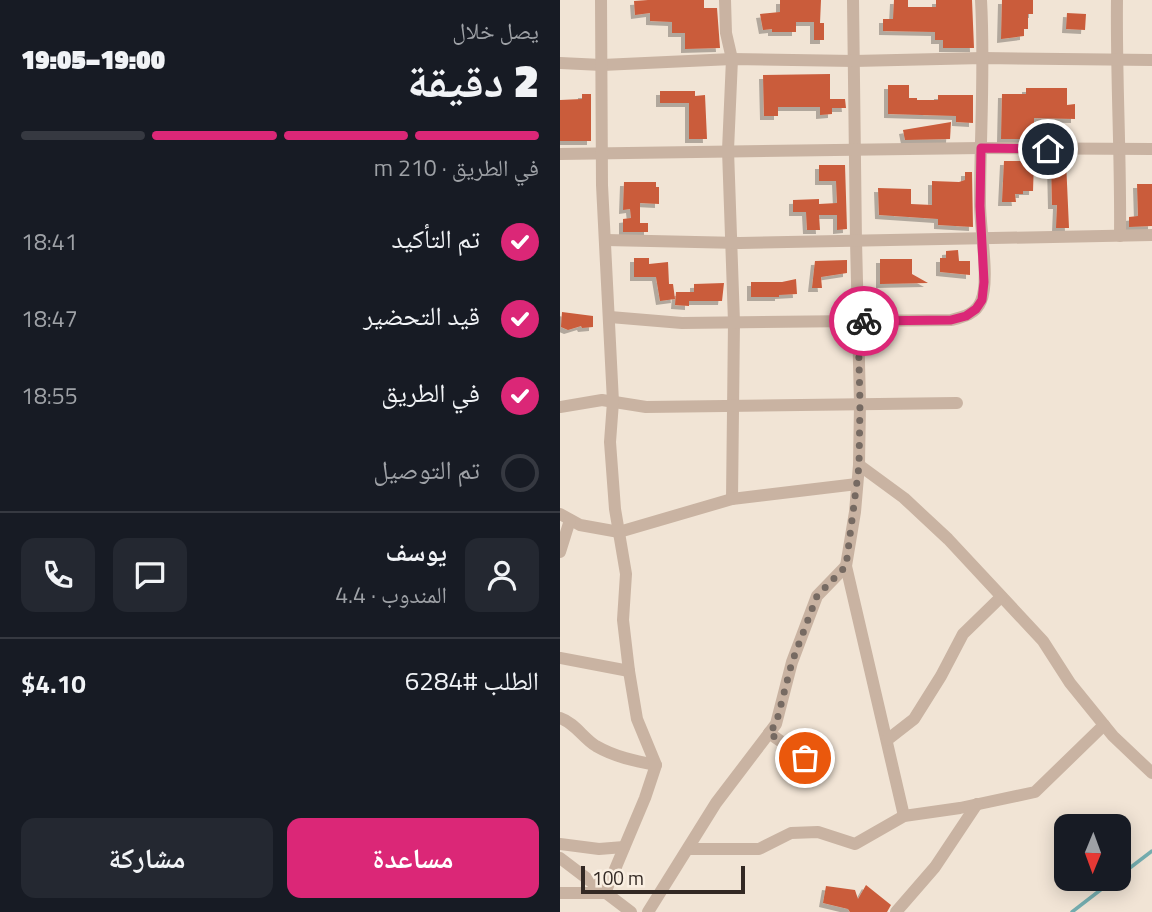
<!DOCTYPE html>
<html lang="ar">
<head>
<meta charset="utf-8">
<style>
	:root { --surface:#171b24; --page:#242831; --text:#f1f3f6; --muted:#9ea1a6; --line:#363941; --accent:#db2777 }
	body { margin:0; font-family:"Titillium Web","Noto Naskh Arabic",sans-serif; background:var(--page); color:var(--text); direction:rtl; height:100vh; display:flex; flex-direction:column; font-size:26px; white-space:nowrap }
	* { box-sizing:border-box; margin:0 }
	p { font-size:23px; color:var(--muted) }
	.icon { flex:none; width:38px; height:38px; fill:none; stroke:currentColor; stroke-width:2; stroke-linecap:round; stroke-linejoin:round }
	.map { position:relative; flex:1; overflow:hidden; direction:ltr }
	.panel { display:flex; flex-direction:column; background:var(--surface); width:560px }
	.panel>* { flex:none }
	.needle { width:46px; rotate:181deg }
	.tools { position:absolute; left:494px; top:814px; display:grid; gap:14px }
	.tools a { display:grid; place-items:center; width:77px; height:77px; border-radius:14px; background:var(--surface); box-shadow:0 4px 18px #0003; font-size:35px }
	.scale { position:absolute; left:21px; bottom:18px; width:164px; box-sizing:border-box; padding-left:7px; border:4px solid #332924; border-top:0; font-size:19px; line-height:24px; white-space:nowrap; color:#332924; -webkit-text-stroke:5px #f9eee1; paint-order:stroke }
	.pin { position:absolute; display:grid; place-items:center; width:60px; height:60px; color:#fff; margin:-30px; border:4px solid #fff; border-radius:50%; box-shadow:0 2px 7px #0007 }
	.courier { position:absolute; display:grid; place-items:center; width:70px; height:70px; margin:-35px; border:5px solid #db2777; border-radius:50%; background:#fff; color:#222; box-shadow:0 2px 9px #0007 }
	.summary em { font-style:normal; font-weight:800 }
	.summary div { display:flex; flex-direction:column-reverse }
	.summary { display:flex; align-items:center; justify-content:space-between; height:119px; padding:0 21px }
	h1 { font-size:46px; font-weight:800; line-height:52px }
	.bar { display:grid; grid-template-columns:repeat(4,1fr); gap:10px 7px; align-content:center; height:84px; padding:0 21px }
	.bar i { height:9px; border-radius:5px; background:var(--line) }
	.bar .on { background:var(--accent) }
	.bar p { grid-column:span 4 }
	.line { display:flex; align-items:center; gap:18px; padding:0 21px; border-top:2px solid var(--line) }
	.line div { flex:1 }
	.round { display:grid; place-items:center; flex:none; width:74px; height:74px; border-radius:14px; background:var(--page) }
	ol { padding:0 21px; list-style:none }
	li { display:flex; align-items:center; gap:21px; height:77px }
	li p { margin-inline-start:auto }
	li .icon { padding:7px; border-radius:50%; background:var(--accent); color:#fff; stroke-width:4 }
	li:last-child { color:var(--muted) }
	li i { width:38px; height:38px; border:4px solid var(--line); border-radius:50% }
	.primary-button { display:flex; gap:14px; margin-top:auto; padding:14px 21px }
	.primary-button a { flex:1; height:80px; border-radius:14px; background:var(--accent); color:#fff; font-size:28px; font-weight:800; line-height:80px; text-align:center }
	.primary-button a+a { background:var(--page); color:var(--text) }
	main { display:flex; flex:1; min-height:0 }
	.map>svg:first-child { display:block }
	.lines { fill:none; stroke-linecap:round; stroke-linejoin:round }
	.stream { stroke:#74adaf; stroke-width:3.5 }
	.building { fill:#ca5c3b; filter:url(#shadow) }
	.street { stroke:#c9b3a2; stroke-width:12 }
	.done { stroke:#766a62; stroke-width:7; stroke-dasharray:0 12.6 }
	.route { stroke:#db2777; stroke-width:9 }
</style>
</head>
<body>
<main>
<div class="map">
<svg width="592" height="912" viewBox="0 0 592 912">
	<defs>
		<filter id="shadow"><feDropShadow dx="-4" dy="4" stdDeviation="0" flood-color="#0004"/></filter>
	</defs>
	<rect width="100%" height="100%" fill="#f1e4d5"/>
	<g class="lines">
		<g class="stream">
			<polyline points="558,877 592,851"/>
			<polyline points="512,912 556,878"/>
		</g>
	</g>
	<g class="building">
		<polygon points="88,0 144,0 144,8 157,8 160,48 125,49 125,33 112,33 112,22 90,21 90,13 75,15 74,1"/>
		<polygon points="220,0 261,0 260,23 264,23 264,40 254,40 254,22 236,22 236,32 212,32 212,29 203,30 200,14 220,12"/>
		<polygon points="334,0 348,0 348,7 376,7 376,0 412,0 414,48 383,48 383,40 375,40 375,32 323,31 323,19 333,19"/>
		<polygon points="442,0 473,0 473,14 468,14 468,29 464,29 464,36 441,39"/>
		<polygon points="507,13 526,14 525,30 506,29"/>
		<polygon points="270,74 270,99 285,99 286,108 272,108 272,114 260,115 260,107 218,107 218,116 204,116 203,75"/>
		<polygon points="328,85 349,85 349,98 357,98 357,100 378,100 378,95 413,95 413,123 396,122 396,116 328,114"/>
		<polygon points="466,88 507,88 507,105 515,104 515,119 474,118 474,139 441,139 442,94 466,94"/>
		<polygon points="100,91 135,91 135,96 145,95 147,139 129,139 129,103 100,103"/>
		<polygon points="22,94 31,94 31,141 0,141 0,100 22,99"/>
		<polygon points="391,122 390,139 345,140 343,130"/>
		<polygon points="444,161 474,161 473,191 463,191 463,194 455,194 456,202 442,202"/>
		<polygon points="491,161 506,161 509,228 496,228 497,205 492,205"/>
		<polygon points="259,165 285,165 287,229 277,230 277,215 259,215 260,230 247,230 246,212 233,212 233,200 259,199 259,204 277,203 276,181 259,181"/>
		<polygon points="405,172 412,172 413,227 378,225 378,219 319,215 318,188 351,189 351,204 372,205 372,181 399,182 405,180"/>
		<polygon points="64,182 96,182 96,187 99,187 99,204 80,203 80,223 88,223 88,232 63,232 63,219 71,218 70,209 63,210"/>
		<polygon points="577,184 592,184 592,226 569,227 569,217 578,216"/>
		<polygon points="398,250 399,261 410,261 410,275 380,272 380,258 386,258 386,251"/>
		<polygon points="74,258 89,258 89,264 108,262 109,284 113,284 115,299 100,301 96,277 74,277"/>
		<polygon points="320,259 352,259 352,274 368,283 320,284"/>
		<polygon points="287,260 287,273 261,277 262,288 252,288 255,261"/>
		<polygon points="236,279 237,294 219,295 219,297 191,297 191,282 222,282"/>
		<polygon points="164,283 162,301 129,301 129,306 115,305 116,292 134,292 134,284"/>
		<polygon points="2,312 33,316 33,327 22,328 21,326 8,330 1,327"/>
		<polygon points="306,885 331,905 327,912 290,912 288,909 263,903 266,886 295,890 298,899"/>
	</g>
	<g class="lines">
		<g class="street">
			<polyline points="165,0 166,33 172,59 168,150 174,322 172,499"/>
			<polyline points="293,0 296,241 300,403 299,465 295,512 286,566 344,816"/>
			<path d="M557,0C556,79 561,157 560,236"/>
			<polyline points="0,63 42,65 172,59 294,61 423,58 592,60"/>
			<polyline points="0,154 421,148 592,149"/>
			<polyline points="46,240 180,243 592,235"/>
			<path d="M50,317L122,323L391,320C403,317 416,314 421,301C430,281 420,228 420,204C420,136 425,68 421,0"/>
			<polyline points="0,407 42,400 86,407 397,403"/>
			<polyline points="299,465 344,498 388,539 483,641 510,683 553,736 592,773"/>
			<polyline points="0,514 20,525 59,532 172,499 297,484"/>
			<polyline points="0,552 10,520"/>
			<polyline points="0,658 69,671"/>
			<path d="M0,718C15,723 23,738 36,746C55,757 75,761 96,765"/>
			<polyline points="209,733 263,771"/>
			<polyline points="327,740 354,719 381,676 403,634 441,597"/>
			<polyline points="0,844 39,849 64,847"/>
			<polyline points="128,849 199,849 231,833 258,832 295,844 344,816 400,808 475,792 544,725"/>
			<polyline points="0,858 71,912"/>
			<polyline points="0,893 45,893 85,798 96,765 77,719 69,671 63,620 66,574 55,509 50,442 53,402 42,185 41,0"/>
			<polyline points="88,912 156,803 216,724 232,662 257,596 286,566"/>
			<polyline points="336,912 375,867 417,804"/>
		</g>
	</g>
	<g class="lines">
		<polyline class="done" points="245,758 209,733 216,724 232,662 257,596 286,566 299,466 300,403 298,321 304,321"/>
		<polyline class="route" points="304,321 391,320 406,316 416,309 422,300 424,282 420,206 421,148 488,149"/>
	</g>
</svg>
<div class="tools">
<a><svg class="needle" viewBox="-14 -14 28 28"><path d="M0-13l5 13h-10z" fill="#e53935"/><path d="M0 13l5-13h-10z" fill="#9ea1a6"/></svg></a>
</div>
<div class="scale">100 m</div>
<div class="pin" style="left:245px;top:758px;background:#ea580c"><svg class="icon" aria-label="bag" viewBox="0 0 24 24"><path d="M5 8h14l-1 12H6zM9 8a3 3 0 0 1 6 0"/></svg></div>
<div class="pin" style="left:488px;top:149px;background:#1f2937"><svg class="icon" aria-label="home" viewBox="0 0 24 24"><path d="M3 11l9-7 9 7M6 9v11h12V9"/></svg></div>
<div class="courier" style="left:304px;top:321px"><svg class="icon" aria-label="bike" viewBox="0 0 24 24"><circle cx="6" cy="16" r="4"/><circle cx="18" cy="16" r="4"/><path d="M6 16l4-8h5l3 8M10 8l3 8H6M13 5h3"/></svg></div>
</div>
<section class="panel">
<div class="summary"><div><h1>2 دقيقة</h1><p>يصل خلال</p></div><em>19:00–19:05</em></div>
<div class="bar"><i class="on"></i><i class="on"></i><i class="on"></i><i></i><p>في الطريق · 210 m</p></div>
<ol>
<li><svg class="icon" aria-label="check" viewBox="0 0 24 24"><path d="M5 12l5 5 9-10"/></svg>تم التأكيد<p>18:41</p></li>
<li><svg class="icon" aria-label="check" viewBox="0 0 24 24"><path d="M5 12l5 5 9-10"/></svg>قيد التحضير<p>18:47</p></li>
<li><svg class="icon" aria-label="check" viewBox="0 0 24 24"><path d="M5 12l5 5 9-10"/></svg>في الطريق<p>18:55</p></li>
<li><i></i>تم التوصيل</li>
</ol>
<div class="line" style="height:126px"><a class="round"><svg class="icon" aria-label="person" viewBox="0 0 24 24"><circle cx="12" cy="8" r="4"/><path d="M4 21q1-7 8-7t8 7"/></svg></a><div><b>يوسف</b><p>المندوب · 4.4</p></div><a class="round"><svg class="icon" aria-label="chat" viewBox="0 0 24 24"><path d="M4 5h16v11H9l-5 4z"/></svg></a><a class="round"><svg class="icon" aria-label="phone" viewBox="0 0 24 24"><path d="M5 4h4l2 5-3 2q2 4 5 5l2-3 5 2v4C11 20 4 13 5 4z"/></svg></a></div>
<div class="line" style="height:91px"><div>الطلب #6284</div><b>$4.10</b></div>
<div class="primary-button"><a>مساعدة</a><a>مشاركة</a></div>
</section>
</main>
</body>
</html>
